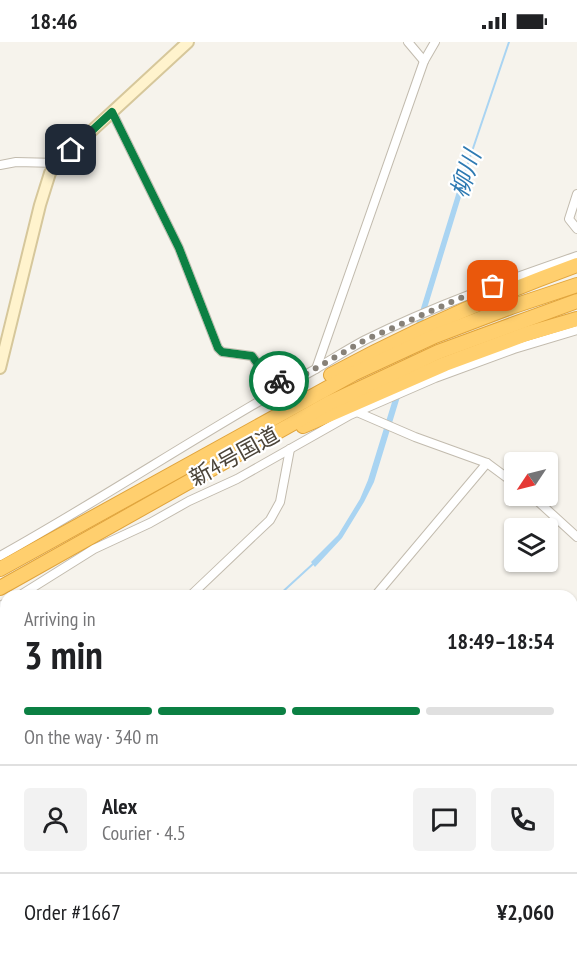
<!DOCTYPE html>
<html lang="en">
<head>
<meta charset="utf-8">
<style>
	:root { --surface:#fff; --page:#f2f2f2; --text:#202124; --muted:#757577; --line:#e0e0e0; --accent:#0b8043 }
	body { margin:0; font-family:"PT Sans Narrow","Noto Sans JP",sans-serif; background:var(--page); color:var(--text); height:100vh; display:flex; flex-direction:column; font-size:22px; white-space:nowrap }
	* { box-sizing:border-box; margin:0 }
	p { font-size:20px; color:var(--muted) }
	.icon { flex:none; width:33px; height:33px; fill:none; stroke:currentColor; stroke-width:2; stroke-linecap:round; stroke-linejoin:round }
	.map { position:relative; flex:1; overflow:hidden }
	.panel { position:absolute; left:0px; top:548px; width:578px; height:374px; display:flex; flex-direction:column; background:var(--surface); border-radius:18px 18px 0 0; box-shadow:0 2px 4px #0004 }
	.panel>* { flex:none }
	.needle { width:39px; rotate:235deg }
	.fabs { position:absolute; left:504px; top:410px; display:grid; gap:12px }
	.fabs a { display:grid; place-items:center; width:54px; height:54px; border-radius:6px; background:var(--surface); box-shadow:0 2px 4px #0004; font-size:30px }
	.pin { position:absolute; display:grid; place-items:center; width:51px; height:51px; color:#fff; margin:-26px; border-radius:12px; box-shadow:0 3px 9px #0006 }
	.courier { position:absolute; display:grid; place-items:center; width:60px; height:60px; margin:-30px; border:4px solid #0b8043; border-radius:50%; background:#fff; color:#222; box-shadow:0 2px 8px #0007 }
	.summary em { font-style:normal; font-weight:700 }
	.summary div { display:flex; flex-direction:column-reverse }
	.summary { display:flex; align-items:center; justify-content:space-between; height:102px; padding:0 24px }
	h1 { font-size:39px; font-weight:700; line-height:45px }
	.bar { display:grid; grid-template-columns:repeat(4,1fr); gap:9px 6px; align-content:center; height:72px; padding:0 24px }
	.bar i { height:8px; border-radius:4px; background:var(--line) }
	.bar .current { background:var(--accent) }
	.bar p { grid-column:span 4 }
	.line { display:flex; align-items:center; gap:15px; padding:0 24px; border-top:2px solid var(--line) }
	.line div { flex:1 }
	.round { display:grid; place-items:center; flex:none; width:63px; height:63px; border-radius:6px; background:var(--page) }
	.status { display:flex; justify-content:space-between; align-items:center; height:42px; padding:0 30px; background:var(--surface); direction:ltr }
	.status svg { height:16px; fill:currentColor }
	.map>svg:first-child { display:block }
	.green { fill:#d2eab5 }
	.water { fill:#a9d4f2 }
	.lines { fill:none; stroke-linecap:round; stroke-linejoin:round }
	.stream { stroke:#a9d4f2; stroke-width:2 }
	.street-casing { stroke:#c2bbae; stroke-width:10 }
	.secondary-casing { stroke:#d6c79b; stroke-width:14 }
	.highway-casing { stroke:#e0a43c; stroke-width:16 }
	.street { stroke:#fff; stroke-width:8 }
	.secondary { stroke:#fff3cd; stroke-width:10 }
	.highway { stroke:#ffcf6e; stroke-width:14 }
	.done { stroke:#878178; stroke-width:6; stroke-dasharray:0 10.8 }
	.route { stroke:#0b8043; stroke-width:8 }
	.labels { text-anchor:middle; stroke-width:4.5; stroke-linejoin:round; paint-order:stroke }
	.street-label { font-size:22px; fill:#4b4439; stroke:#fff }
	.water-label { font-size:24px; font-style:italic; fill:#2e7ab2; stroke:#fff }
</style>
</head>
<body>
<div class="status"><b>18:46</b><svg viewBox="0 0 49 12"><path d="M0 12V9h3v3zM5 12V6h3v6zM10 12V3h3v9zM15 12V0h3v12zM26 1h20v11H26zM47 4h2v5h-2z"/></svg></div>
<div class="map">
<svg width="577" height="920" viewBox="0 0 577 920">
	<rect width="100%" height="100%" fill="#f6f3ec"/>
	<polygon class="green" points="572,763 577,767 577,920 466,920 459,915 572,915"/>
	<polygon class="water" points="463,130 468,132 374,440 364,460 342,496 315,525 311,520 338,493 360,457 368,438"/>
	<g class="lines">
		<g class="stream">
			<polyline points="464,133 509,0"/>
			<polyline points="278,554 314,521"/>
			<polyline points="0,813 6,808"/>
		</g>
		<g class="street-casing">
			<g id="street">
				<polyline points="408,0 424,19"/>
				<polyline points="112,70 179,206 218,306 222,310 252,314 260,325 285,343"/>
				<polyline points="0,123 16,120 58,121"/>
				<polyline points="577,152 569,177 577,187"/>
				<polyline points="316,327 424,19 435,0"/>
				<polyline points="357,370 415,395 487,421 514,441"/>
				<polyline points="531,453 577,495"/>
				<path d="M0,514C106,455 207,387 314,328C331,318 348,307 365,298C433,264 505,239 577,214"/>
				<polyline points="19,554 94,507 150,481 189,459 237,437 350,373 435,336 514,307 577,288"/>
				<polyline points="190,554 270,478 280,460 290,407"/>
				<polyline points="375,554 487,421"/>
				<polyline points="0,564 6,561"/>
				<polyline points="0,737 6,731"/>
				<polyline points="572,803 577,794"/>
				<polyline points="0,865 6,862"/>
				<polyline points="515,920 517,915"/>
			</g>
		</g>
		<g class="secondary-casing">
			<polyline id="secondary" points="0,326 40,163 50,131 58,121 85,95 188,0"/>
		</g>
		<g class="highway-casing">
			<g id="highway">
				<path d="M331,333C410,290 492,254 577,223"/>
				<polyline points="303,384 445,322 526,292 577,277"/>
				<polyline points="0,527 353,332 435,294 511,265 577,243"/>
				<polyline points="0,546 329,361 438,310 577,259"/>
			</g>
		</g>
		<use href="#street" class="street"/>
		<use href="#secondary" class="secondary"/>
		<use href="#highway" class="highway"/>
	</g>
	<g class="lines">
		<polyline class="done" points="279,339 285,344 365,298 472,251 493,244"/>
		<polyline class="route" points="71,108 112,70 179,206 218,306 222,310 252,314 260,325 279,339"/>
	</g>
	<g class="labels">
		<g class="street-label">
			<text transform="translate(234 414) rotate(-29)" y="8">新4号国道</text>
		</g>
		<g class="water-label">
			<text transform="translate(466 132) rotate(-72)" y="8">柳川</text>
		</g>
	</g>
</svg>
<div class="fabs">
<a><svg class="needle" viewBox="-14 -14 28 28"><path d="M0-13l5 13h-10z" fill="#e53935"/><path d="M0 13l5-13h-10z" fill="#757577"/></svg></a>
<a><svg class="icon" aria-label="layers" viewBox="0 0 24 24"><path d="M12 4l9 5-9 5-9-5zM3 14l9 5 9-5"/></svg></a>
</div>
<div class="pin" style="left:493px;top:244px;background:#ea580c"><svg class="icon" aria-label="bag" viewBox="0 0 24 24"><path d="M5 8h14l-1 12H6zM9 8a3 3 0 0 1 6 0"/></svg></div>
<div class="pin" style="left:71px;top:108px;background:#1f2937"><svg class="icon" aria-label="home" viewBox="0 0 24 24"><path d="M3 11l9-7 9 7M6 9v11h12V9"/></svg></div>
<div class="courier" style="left:279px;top:339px"><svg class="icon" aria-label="bike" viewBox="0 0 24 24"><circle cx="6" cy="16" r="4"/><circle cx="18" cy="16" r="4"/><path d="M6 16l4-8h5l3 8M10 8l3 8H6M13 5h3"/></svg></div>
<section class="panel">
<div class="summary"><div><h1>3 min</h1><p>Arriving in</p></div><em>18:49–18:54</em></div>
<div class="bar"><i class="current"></i><i class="current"></i><i class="current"></i><i></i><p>On the way · 340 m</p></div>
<div class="line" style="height:108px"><a class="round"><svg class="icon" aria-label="person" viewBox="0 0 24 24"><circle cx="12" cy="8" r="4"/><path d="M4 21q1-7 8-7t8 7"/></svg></a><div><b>Alex</b><p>Courier · 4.5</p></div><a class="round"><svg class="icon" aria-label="chat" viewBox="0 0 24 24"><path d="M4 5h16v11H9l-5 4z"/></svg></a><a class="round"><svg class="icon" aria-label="phone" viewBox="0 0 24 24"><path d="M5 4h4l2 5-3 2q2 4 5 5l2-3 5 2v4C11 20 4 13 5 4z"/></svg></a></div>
<div class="line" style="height:78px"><div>Order #1667</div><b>¥2,060</b></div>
</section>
</div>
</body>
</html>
